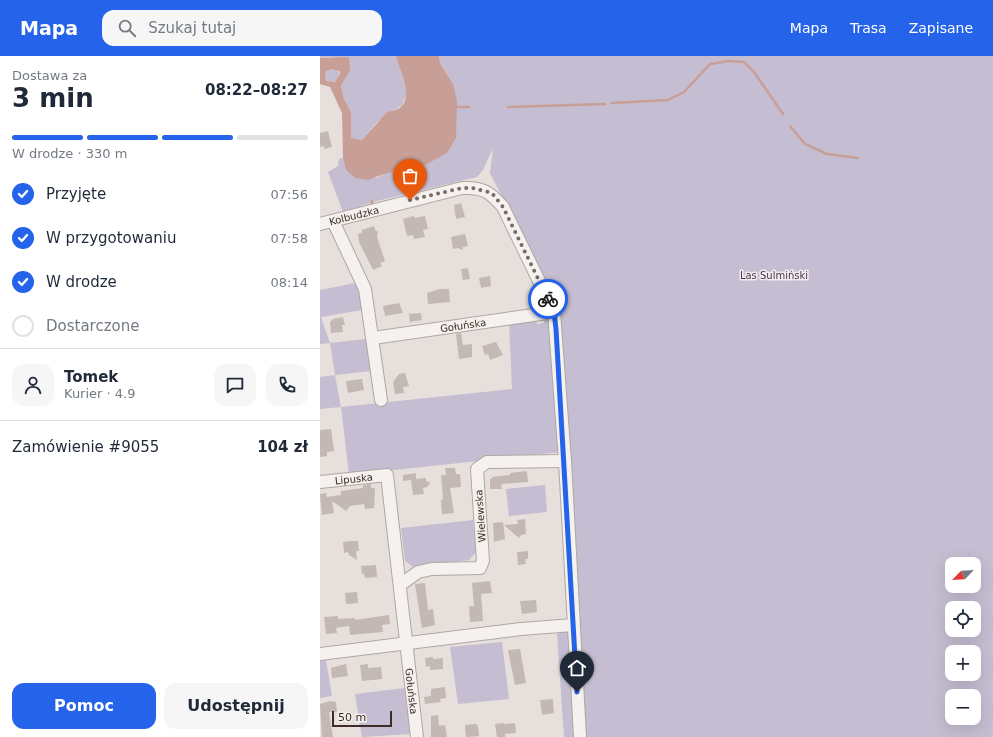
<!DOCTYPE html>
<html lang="pl">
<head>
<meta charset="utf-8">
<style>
	:root { --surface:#fff; --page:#f6f6f7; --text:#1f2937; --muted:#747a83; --line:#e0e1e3; --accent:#2563eb }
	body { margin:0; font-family:"DejaVu Sans",sans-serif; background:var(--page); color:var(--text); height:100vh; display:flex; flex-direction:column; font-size:15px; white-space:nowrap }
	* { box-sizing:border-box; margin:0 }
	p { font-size:13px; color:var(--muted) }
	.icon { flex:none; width:22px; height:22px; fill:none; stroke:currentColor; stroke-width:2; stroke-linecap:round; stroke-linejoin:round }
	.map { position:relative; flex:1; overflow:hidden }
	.details { display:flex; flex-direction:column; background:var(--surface); width:320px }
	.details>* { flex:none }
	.needle { width:26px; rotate:245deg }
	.fabs { position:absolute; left:625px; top:501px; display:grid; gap:8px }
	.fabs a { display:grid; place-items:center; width:36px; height:36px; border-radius:8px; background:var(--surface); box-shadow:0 4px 16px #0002; font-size:20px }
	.scale { position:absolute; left:12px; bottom:10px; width:60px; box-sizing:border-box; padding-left:4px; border:2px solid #3d2d26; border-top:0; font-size:11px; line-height:14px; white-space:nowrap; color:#3d2d26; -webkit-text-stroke:3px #f4eeeb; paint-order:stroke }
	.pin { position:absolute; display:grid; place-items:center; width:34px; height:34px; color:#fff; margin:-41px -17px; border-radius:50% 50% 50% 0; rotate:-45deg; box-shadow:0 0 4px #0007 }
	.pin .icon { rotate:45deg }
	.courier { position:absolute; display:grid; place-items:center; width:40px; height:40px; margin:-20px; border:3px solid #2563eb; border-radius:50%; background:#fff; color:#222; box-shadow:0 1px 5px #0007 }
	.headline em { font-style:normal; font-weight:700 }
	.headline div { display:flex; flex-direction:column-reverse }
	.headline { display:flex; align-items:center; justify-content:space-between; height:68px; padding:0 12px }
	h1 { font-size:26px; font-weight:700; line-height:30px }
	.bar { display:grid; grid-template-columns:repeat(4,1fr); gap:6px 4px; align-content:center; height:48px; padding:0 12px }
	.bar i { height:5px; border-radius:3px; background:var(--line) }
	.bar .current { background:var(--accent) }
	.bar p { grid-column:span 4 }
	.line { display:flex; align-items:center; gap:10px; padding:0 12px; border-top:1px solid var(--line) }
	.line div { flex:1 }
	.round { display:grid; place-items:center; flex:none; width:42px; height:42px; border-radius:12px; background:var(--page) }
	ol { padding:0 12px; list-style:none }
	li { display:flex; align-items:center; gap:12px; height:44px }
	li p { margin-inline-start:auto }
	li .icon { padding:4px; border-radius:50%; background:var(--accent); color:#fff; stroke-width:4 }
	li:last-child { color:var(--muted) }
	li i { width:22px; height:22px; border:2px solid var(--line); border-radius:50% }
	.cta { display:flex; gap:8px; margin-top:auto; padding:8px 12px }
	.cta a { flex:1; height:46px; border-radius:12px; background:var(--accent); color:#fff; font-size:16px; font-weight:700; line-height:46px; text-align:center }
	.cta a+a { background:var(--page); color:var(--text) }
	header { display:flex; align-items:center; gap:24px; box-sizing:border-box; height:56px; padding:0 20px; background:var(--accent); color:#fff }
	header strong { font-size:19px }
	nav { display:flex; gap:22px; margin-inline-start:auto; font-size:14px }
	.search { width:280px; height:36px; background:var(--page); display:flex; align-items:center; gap:10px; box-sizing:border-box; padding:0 14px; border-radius:12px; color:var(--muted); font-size:15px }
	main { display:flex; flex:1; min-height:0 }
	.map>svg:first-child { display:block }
	.green { fill:#c5bdd1; fill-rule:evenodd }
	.water { fill:#c89f96; fill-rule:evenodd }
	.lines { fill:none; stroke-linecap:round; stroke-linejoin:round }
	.stream { stroke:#c89f96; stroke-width:2.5 }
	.building { fill:#c3b8b3 }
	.minor-casing { stroke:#b1a6a2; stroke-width:14 }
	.minor { stroke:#f5f1ef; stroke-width:12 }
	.done { stroke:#786b66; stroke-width:4; stroke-dasharray:0 7.2 }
	.route { stroke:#2563eb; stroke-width:5 }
	.labels { text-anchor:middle; stroke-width:3; stroke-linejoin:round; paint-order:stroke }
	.street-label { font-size:10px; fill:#3d2d26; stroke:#f4eeeb }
	.park-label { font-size:10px; fill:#453359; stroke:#f4eeeb }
</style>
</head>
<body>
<header>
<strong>Mapa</strong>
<div class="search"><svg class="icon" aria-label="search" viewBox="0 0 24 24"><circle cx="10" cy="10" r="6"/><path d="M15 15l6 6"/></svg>Szukaj tutaj</div>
<nav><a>Mapa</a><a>Trasa</a><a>Zapisane</a></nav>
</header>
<main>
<section class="details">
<div class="headline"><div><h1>3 min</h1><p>Dostawa za</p></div><em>08:22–08:27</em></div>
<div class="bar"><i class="current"></i><i class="current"></i><i class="current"></i><i></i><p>W drodze · 330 m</p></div>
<ol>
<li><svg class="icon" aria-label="check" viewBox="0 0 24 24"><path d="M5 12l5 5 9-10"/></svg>Przyjęte<p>07:56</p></li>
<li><svg class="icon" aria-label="check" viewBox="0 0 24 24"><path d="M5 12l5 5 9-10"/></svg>W przygotowaniu<p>07:58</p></li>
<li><svg class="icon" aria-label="check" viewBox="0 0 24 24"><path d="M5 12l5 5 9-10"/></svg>W drodze<p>08:14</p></li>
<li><i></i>Dostarczone</li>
</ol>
<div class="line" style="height:72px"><a class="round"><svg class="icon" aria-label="person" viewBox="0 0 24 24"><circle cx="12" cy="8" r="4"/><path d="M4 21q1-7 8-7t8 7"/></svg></a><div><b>Tomek</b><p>Kurier · 4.9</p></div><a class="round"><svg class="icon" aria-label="chat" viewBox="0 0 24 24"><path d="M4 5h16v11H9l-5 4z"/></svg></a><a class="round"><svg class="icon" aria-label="phone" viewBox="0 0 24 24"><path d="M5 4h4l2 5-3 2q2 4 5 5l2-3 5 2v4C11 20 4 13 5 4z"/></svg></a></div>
<div class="line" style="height:52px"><div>Zamówienie #9055</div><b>104 zł</b></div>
<div class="cta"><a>Pomoc</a><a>Udostępnij</a></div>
</section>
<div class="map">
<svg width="673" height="681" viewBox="0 0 673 681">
	<rect width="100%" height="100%" fill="#e7dfdc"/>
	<g class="green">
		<polygon points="0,0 76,0 87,37 82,49 57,66 42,84 31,83 31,56 24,43 21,30 30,14 12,1 0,2"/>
		<path d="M119,0H673V681H244L237,578L256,572L238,252L170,117L173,92L163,114L157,121L57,145L23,156L8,116L18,110L19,103L23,102L26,114L57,122L64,118L133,28L120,7ZM632,508H654V530H632ZM632,552H654V574H632ZM632,596H654V618H632ZM632,640H654V662H632Z"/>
		<circle cx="12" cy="19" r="7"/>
		<polygon points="35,227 39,236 42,254 1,261 10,287 46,283 51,315 15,319 21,351 192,333 189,265 216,262 217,268 224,267 224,261 229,260 241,396 29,419 21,351 0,353 0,321 15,319 10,287 0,288 0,234"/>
		<polygon points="225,429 227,456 189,460 186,433"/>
		<polygon points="153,464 156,496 149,504 93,511 85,505 81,472"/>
		<polygon points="182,586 189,643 138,648 130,591"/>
		<polygon points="6,604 12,640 0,642 0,605"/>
		<polygon points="85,632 90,678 42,681 35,638"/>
	</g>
	<path class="water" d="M76,0H119L120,7L133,28L137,44L136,82L127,97L105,109L64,118L48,124L35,122L26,114L23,102L22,57L10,31L0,28V2L29,1L30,14L21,30L24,43L31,56V82L42,84L67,56C101,52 80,19 76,0ZM12,13L19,15L20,18L15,26L7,25L5,21L6,15Z"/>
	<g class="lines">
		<g class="stream">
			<polyline points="292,47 348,44 364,36 390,8 408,5 424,6 434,16 463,58"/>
			<polyline points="137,51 149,51"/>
			<polyline points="188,51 285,48"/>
			<polyline points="470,70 485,88 507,98 538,102"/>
			<polyline points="50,150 52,150 52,145"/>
		</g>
	</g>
	<g class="building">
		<polygon points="8,75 12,91 4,93 4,90 0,91 0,77"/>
		<polygon points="141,147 145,161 136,163 134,149"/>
		<polygon points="94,160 95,162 105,160 108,173 103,174 105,181 94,183 93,179 87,180 83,163"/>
		<polygon points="54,170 55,174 58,176 57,181 65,205 60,207 62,210 53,214 39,186 38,178 42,177 42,174"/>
		<polygon points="145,178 148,190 143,191 142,194 138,192 133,193 131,181"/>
		<polygon points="148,212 150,223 143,224 141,213"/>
		<polygon points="170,220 171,230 161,232 159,222"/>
		<polygon points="120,233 129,233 130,246 108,248 107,237"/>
		<polygon points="79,247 83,257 65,260 63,250"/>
		<polygon points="101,257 102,264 90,266 89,258"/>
		<polygon points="23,261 25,269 22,269 23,276 11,277 10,266 13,263"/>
		<polygon points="141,277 143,289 152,288 152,301 139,303 136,278"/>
		<polygon points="176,286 183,299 170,304 168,298 165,299 162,290"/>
		<polygon points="85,317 89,330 83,331 84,337 75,338 73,326 79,318"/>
		<polygon points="42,323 44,334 28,337 26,325"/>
		<polygon points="11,373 14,395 7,396 7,400 0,401 0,374"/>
		<polygon points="125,412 135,412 136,418 140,418 141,431 130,432 134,457 122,458 121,444 123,443 121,419 126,419"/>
		<polygon points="207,415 208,426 181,428 182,433 170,433 170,423 172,423 172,421 190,419 190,417"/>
		<polygon points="96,417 96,423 106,422 106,425 110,427 107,431 103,432 104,438 93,439 91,424 83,425 83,419"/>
		<polygon points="51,428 51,432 55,432 54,452 45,453 44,448 30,450 26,455 12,445 14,457 2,459 0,438 6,437 7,441 21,439 21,435 43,432 43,429"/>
		<polygon points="205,463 206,478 201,479 199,482 184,469 198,468 197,464"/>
		<polygon points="183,466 185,483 174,486 173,467"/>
		<polygon points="31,485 38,485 39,495 36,495 37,504 29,499 28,496 24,497 23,486"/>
		<polygon points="208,495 208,503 205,503 206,508 198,509 197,496"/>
		<polygon points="56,509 57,521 45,522 44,518 42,518 41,510"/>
		<polygon points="170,525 172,537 161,538 163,565 150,566 149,550 154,550 152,527"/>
		<polygon points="105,527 108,554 113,553 115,569 102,572 95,528"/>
		<polygon points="37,536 38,547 26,548 25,537"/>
		<polygon points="216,544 217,556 202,558 200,545"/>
		<polygon points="69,559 70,568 62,569 63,576 30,579 29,570 16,572 17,577 6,578 4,561 18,560 18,563 35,562 35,564"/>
		<polygon points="200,593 206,627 195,629 188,594"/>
		<polygon points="113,601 113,603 123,602 123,613 110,614 110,610 106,611 105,602"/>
		<polygon points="26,608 28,620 12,622 11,612"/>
		<polygon points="48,608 48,612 61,611 62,623 42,625 40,609"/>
		<polygon points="125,631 126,642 120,643 121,646 105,648 104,641 111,640 111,633"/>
		<polygon points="233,643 234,657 222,659 220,644"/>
		<polygon points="10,645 16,646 17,656 9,656 13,681 2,681 0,648"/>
		<polygon points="118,659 119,670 125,669 127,681 111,681 111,660"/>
		<polygon points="183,667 184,668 195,667 196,677 185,678 185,681 177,681 175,668"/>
		<polygon points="156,668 158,670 159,680 146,681 145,669"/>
	</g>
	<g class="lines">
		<g class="minor-casing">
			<g id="minor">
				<polyline points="13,165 45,233 61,344"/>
				<path id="s1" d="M0,168L142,132C163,131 170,136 183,151L234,256L245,405L260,681"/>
				<path id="s2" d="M53,282L234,256"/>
				<path id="s3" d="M0,426L67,419L97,681"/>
				<polyline points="80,529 98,516 112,513 160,512 163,505 157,413 167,406 245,405"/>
				<polyline points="0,598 201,573 253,569"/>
			</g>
		</g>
		<use href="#minor" class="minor"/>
	</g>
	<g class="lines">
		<polyline class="done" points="90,144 142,132 152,132 172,137 183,151 228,243"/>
		<polyline class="route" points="228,243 234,256 236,273 257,636"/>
	</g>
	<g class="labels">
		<g class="street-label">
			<text dy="4" stroke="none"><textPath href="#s1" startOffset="35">Kolbudzka</textPath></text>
			<text dy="4" stroke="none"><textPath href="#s2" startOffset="91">Gołuńska</textPath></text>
			<text dy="4" stroke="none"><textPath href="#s3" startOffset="34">Lipuska</textPath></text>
			<text transform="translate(160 460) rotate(-94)" y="4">Wielewska</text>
			<text dy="4" stroke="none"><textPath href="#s3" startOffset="285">Gołuńska</textPath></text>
		</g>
		<g class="park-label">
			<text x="454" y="223">Las Sulmiński</text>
		</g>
	</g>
</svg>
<div class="fabs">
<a><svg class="needle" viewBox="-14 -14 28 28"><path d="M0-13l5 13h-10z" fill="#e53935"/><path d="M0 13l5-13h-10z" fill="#747a83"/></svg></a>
<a><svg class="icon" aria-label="locate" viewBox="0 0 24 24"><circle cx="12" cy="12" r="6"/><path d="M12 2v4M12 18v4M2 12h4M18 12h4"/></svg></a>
<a>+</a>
<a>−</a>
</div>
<div class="scale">50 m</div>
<div class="pin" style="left:90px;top:144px;background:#ea580c"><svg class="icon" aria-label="bag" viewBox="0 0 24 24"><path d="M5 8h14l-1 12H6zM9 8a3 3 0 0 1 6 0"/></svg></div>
<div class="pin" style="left:257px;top:636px;background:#1f2937"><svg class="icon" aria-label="home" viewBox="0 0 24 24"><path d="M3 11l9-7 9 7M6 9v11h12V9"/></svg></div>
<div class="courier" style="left:228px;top:243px"><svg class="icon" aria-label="bike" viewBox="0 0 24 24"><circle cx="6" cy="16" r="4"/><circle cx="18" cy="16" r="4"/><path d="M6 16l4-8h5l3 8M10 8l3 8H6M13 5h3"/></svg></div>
</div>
</main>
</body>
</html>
